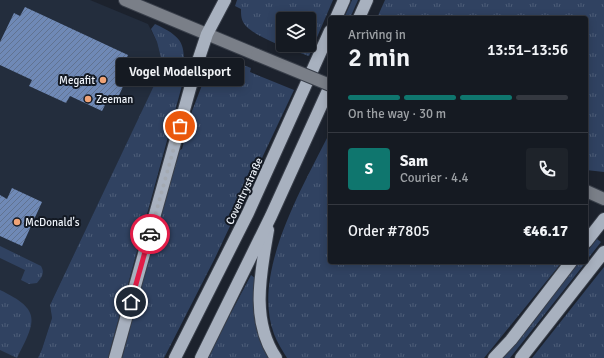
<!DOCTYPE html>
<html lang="en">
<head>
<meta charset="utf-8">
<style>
	:root { --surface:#151a22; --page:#1e232a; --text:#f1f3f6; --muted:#9da1a5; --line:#343840; --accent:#0f766e }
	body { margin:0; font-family:Signika,sans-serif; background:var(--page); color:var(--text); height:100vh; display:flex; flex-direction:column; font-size:15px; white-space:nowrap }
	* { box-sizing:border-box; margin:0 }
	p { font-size:13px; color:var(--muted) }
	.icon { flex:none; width:22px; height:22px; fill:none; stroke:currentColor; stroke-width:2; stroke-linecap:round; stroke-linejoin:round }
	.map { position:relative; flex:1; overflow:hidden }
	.details { position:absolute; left:328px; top:16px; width:260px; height:248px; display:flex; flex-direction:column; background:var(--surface); border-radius:4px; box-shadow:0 2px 10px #0003,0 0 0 1px var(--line) }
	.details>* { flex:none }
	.controls { position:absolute; left:276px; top:12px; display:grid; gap:8px }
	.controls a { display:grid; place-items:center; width:40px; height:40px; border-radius:4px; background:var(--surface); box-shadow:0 2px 10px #0003,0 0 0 1px var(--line); font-size:20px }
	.pin { position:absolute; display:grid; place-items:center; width:34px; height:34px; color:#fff; margin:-17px; border:2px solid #fff; border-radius:50%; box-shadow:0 1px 4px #0007 }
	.courier { position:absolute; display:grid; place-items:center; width:40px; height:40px; margin:-20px; border:3px solid #e11d48; border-radius:50%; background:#fff; color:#222; box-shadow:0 1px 5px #0007 }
	.bubble { position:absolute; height:28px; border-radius:4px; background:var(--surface); box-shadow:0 2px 10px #0003,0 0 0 1px var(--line); font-size:13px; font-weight:600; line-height:28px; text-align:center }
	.head em { font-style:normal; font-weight:600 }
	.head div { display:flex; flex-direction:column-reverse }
	.head { display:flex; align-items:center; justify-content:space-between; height:68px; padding:0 20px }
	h1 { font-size:26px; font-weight:600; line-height:30px }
	.bar { display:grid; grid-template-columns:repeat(4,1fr); gap:6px 4px; align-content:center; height:48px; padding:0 20px }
	.bar i { height:5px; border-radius:3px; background:var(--line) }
	.bar .selected { background:var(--accent) }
	.bar p { grid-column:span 4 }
	.line { display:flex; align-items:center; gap:10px; padding:0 20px; border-top:1px solid var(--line) }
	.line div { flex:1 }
	.round { display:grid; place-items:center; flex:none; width:42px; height:42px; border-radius:4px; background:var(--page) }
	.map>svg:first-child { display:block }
	.built { fill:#232d3d }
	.grass { fill:url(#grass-tufts); fill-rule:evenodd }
	.building { fill:url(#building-hatch) }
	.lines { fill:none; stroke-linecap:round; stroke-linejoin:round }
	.secondary-casing { stroke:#393f4a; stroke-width:14 }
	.highway-casing { stroke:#393f4a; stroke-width:14 }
	.secondary { stroke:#7a7f88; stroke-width:12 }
	.highway { stroke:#a8b1bf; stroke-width:12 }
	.secondary-bridge-casing { stroke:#393f4a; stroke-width:14; stroke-linecap:butt }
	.secondary-bridge { stroke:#7a7f88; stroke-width:12 }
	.done { stroke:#a4aab2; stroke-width:4; stroke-dasharray:0 7.2 }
	.route { stroke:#e11d48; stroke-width:5 }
	.poi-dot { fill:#efa376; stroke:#131923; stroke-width:1.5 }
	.labels { text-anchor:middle; stroke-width:4; stroke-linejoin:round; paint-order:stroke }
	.poi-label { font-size:11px; fill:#eef3fa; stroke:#131923; text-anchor:start }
	.street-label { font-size:11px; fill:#eef3fa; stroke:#131923 }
</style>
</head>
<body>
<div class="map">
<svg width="604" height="358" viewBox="0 0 604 358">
	<defs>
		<pattern id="grass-tufts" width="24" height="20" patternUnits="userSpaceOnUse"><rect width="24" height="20" fill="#304261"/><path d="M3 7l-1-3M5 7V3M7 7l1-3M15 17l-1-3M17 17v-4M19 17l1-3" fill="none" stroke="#4e5e79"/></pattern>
		<pattern id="building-hatch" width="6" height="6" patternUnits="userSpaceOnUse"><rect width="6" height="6" fill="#6f89b6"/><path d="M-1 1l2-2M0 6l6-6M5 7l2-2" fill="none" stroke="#617391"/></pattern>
	</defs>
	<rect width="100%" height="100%" fill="#1c222d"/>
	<polygon class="built" points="0,0 90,0 148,24 157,42 162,62 158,78 50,305 52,318 42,349 38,358 0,358"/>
	<g class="grass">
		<path d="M237,0H333L309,56C293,50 257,38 246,26C241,21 241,15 241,9L235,6ZM283,19H309V45H283Z"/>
		<polygon points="352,0 358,0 350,18 344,18"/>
		<polygon points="385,0 604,0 604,172 586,170 586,18 377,18"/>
		<path d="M155,24C187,39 184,45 184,78L108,358H38L42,349L52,318L50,305L159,75L162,62L157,42L151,29Z"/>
		<path d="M227,61L238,63L251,68L250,72L294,90L215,258L164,358H122L178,151L182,149L192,111L204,80L203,75C211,67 217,63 227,61Z"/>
		<path d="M330,132V262H562L484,358H287C282,350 277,342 274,334C251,272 303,187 330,132Z"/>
		<polygon points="597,239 601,242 586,261 586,253"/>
		<path d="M0,246L41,266C45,273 42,277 37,283L29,284L21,280L25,270L0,258Z"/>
		<polygon points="579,262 586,262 510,358 503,358 531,325"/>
		<polygon points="604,267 604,358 532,358"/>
		<polygon points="251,275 255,278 270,358 207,358"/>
		<path d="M0,290C42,310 36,321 17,358L0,350Z"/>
	</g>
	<g class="building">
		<polygon points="25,7 128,55 124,64 132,67 115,104 107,101 102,111 70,96 66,103 29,86 32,80 0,65 0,42 14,13 20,16"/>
		<polygon points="12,188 42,202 22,246 0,236 0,195 7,199"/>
	</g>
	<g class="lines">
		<g class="secondary-casing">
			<g id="secondary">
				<polyline points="125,0 257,55"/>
				<polyline points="586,191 604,199"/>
			</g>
		</g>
		<g class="highway-casing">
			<g id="highway">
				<polyline points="336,18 344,0"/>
				<polyline points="359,18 367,0"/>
				<path d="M268,230C261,272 250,320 276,358"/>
				<polyline points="586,242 604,219"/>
				<polyline points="115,358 196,67 207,34 225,0"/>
				<polyline points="175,358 248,213 330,31"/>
				<polyline points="201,358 271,216 330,86"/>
				<polyline points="494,358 511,340 571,262"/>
				<polyline points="521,358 604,252"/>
			</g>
		</g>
		<use href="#secondary" class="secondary"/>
		<use href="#highway" class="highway"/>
		<g class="secondary-bridge-casing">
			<polyline id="secondary-bridge" points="257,55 330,85"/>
		</g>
		<use href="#secondary-bridge" class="secondary-bridge"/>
	</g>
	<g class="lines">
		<polyline class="done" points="150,234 180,126"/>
		<polyline class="route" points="131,302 150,234"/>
	</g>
	<g class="poi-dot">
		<circle cx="103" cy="80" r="4"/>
		<circle cx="88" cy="99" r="4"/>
		<circle cx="17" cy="222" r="4"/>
	</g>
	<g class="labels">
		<g class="poi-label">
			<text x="95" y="84" text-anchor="end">Megafit</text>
			<text x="96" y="103">Zeeman</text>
			<text x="25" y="226">McDonald's</text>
		</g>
		<g class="street-label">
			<text transform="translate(244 191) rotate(-65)" y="4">Coventrystraße</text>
		</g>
	</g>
</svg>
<div class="controls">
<a><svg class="icon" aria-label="layers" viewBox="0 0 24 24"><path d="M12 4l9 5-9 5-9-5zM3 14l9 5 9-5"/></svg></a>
</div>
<div class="pin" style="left:180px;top:126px;background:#ea580c"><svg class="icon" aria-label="bag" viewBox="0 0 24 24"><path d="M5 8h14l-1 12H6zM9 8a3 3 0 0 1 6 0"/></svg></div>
<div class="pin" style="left:131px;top:302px;background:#1f2937"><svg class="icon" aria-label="home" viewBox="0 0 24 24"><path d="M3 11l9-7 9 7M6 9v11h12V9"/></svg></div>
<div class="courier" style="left:150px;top:234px"><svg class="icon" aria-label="car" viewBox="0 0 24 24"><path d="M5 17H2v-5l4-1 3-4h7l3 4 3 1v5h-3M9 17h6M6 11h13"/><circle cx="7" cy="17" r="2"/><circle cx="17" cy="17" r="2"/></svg></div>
<div class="bubble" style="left:116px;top:58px;width:128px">Vogel Modellsport</div>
<section class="details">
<div class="head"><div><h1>2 min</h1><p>Arriving in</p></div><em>13:51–13:56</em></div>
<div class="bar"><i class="selected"></i><i class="selected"></i><i class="selected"></i><i></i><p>On the way · 30 m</p></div>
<div class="line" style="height:72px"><b class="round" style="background:var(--accent);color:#fff">S</b><div><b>Sam</b><p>Courier · 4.4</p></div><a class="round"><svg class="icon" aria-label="phone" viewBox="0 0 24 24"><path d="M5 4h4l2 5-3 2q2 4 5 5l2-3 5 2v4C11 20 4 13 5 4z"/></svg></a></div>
<div class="line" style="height:52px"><div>Order #7805</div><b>€46.17</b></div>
</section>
</div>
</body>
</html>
